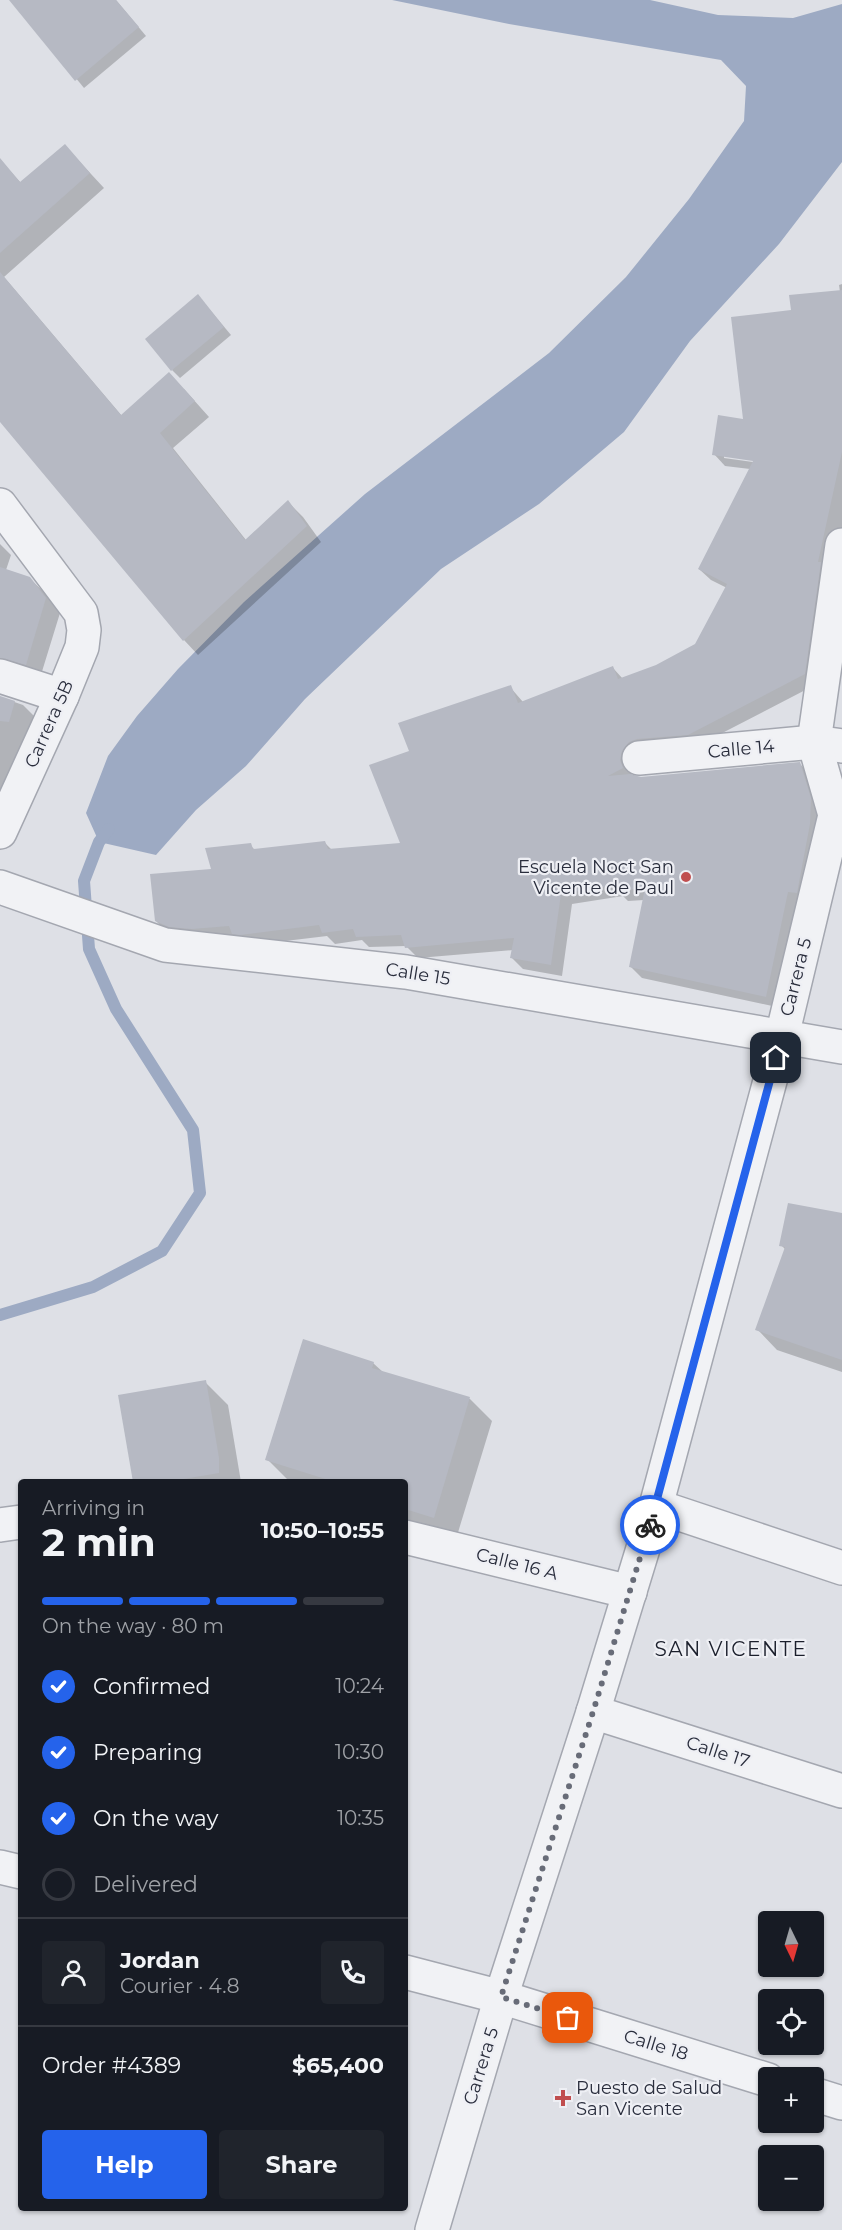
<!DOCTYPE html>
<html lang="en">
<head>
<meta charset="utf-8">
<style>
	:root { --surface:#171b24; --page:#20242c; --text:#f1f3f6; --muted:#9ea1a6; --line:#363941; --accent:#2563eb }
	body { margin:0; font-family:Montserrat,sans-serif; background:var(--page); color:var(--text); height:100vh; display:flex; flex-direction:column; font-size:22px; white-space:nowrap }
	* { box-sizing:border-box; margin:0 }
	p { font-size:20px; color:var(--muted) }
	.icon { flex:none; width:33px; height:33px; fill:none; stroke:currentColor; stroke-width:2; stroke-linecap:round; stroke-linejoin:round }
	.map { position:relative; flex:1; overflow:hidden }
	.side { position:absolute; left:18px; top:1479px; width:390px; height:732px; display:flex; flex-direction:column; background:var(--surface); border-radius:6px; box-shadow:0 2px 4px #0004 }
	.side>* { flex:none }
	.needle { width:39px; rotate:175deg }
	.controls { position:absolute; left:758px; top:1911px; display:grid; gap:12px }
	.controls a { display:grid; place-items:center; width:66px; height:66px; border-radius:6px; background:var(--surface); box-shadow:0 2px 4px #0004; font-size:30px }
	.pin { position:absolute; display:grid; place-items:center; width:51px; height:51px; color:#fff; margin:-26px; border-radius:12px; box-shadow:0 3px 9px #0006 }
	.courier { position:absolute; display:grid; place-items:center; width:60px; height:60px; margin:-30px; border:4px solid #2563eb; border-radius:50%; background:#fff; color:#222; box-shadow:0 2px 8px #0007 }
	.summary em { font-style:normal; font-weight:700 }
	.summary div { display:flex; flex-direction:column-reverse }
	.summary { display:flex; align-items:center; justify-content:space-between; height:102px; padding:0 24px }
	h1 { font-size:39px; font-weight:700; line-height:45px }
	.bar { display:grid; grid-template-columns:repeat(4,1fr); gap:9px 6px; align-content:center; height:72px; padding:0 24px }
	.bar i { height:8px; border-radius:4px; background:var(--line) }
	.bar .active { background:var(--accent) }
	.bar p { grid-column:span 4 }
	.line { display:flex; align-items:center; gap:15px; padding:0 24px; border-top:2px solid var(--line) }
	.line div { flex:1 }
	.round { display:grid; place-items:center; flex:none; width:63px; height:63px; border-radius:6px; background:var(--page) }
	ol { padding:0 24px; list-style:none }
	li { display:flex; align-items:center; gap:18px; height:66px }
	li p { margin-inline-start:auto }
	li .icon { padding:6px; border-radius:50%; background:var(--accent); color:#fff; stroke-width:4 }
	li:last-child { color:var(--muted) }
	li i { width:33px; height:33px; border:3px solid var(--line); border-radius:50% }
	.cta { display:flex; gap:12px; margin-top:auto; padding:12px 24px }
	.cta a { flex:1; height:69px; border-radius:6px; background:var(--accent); color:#fff; font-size:24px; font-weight:700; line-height:69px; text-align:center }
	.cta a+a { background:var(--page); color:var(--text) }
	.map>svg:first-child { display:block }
	.water { fill:#9daac3 }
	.shadow { fill:#0003; fill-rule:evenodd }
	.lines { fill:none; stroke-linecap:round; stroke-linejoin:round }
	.stream { stroke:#9daac3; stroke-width:12 }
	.building { fill:#b6b9c3 }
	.minor-casing { stroke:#a4a7b0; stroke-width:36 }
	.minor { stroke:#f1f2f5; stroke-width:33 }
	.done { stroke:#686c78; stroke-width:6; stroke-dasharray:0 10.8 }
	.route { stroke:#2563eb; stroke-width:8 }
	.poi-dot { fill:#c04e4f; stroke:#eeeff4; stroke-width:2 }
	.labels { text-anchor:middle; stroke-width:4.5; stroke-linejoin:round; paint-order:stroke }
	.street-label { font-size:18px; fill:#292d3c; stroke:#eeeff4 }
	.poi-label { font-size:18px; fill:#292d3c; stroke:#eeeff4; text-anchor:end }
	.neighbourhood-label { font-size:20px; letter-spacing:1.5px; fill:#1b1f2c; stroke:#eeeff4 }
</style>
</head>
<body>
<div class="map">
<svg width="842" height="2230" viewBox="0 0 842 2230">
	<rect width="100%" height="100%" fill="#dee0e6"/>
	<polygon class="water" points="392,0 650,0 718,15 793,18 842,4 842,162 779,244 690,341 624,432 539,504 441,569 305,699 246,766 196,810 156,855 99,842 86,813 108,756 137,716 178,669 244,602 365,494 549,353 626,277 689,199 744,121 746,86 721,60 509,24"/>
	<g class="shadow">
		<polygon points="34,0 116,0 146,36 84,88 21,11"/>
		<polygon points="0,160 21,183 79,161 104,188 4,277 122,416 184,389 209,417 173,448 246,540 288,502 303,517 321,542 198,655 184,640 0,416"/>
		<path d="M842,284V542L815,685L699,745L632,762L631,772L632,776L641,778L800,764L811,775L821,811L777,1007L642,978L630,966L644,900L628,901L623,896L572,904L562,976L523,969L512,958L514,950L418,958L406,946L369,947L362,940L335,944L327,936L252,945L167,932L156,921L213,870L250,845L256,851L325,843L332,850L402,844L411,752L510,687L523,702L613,668L623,679L657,666L696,645L727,588L711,580L699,569L750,469L725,466L714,454L744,421L792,312L840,292L839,285ZM724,455L761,460L760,463L724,458Z"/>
		<polygon points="205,304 231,335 180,378 172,370"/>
		<polygon points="0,544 11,555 6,570 29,578 45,593 60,613 40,678 0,679"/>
		<polygon points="0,697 23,705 37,719 0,801"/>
		<polygon points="842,1214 842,1372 777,1350 757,1329 786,1250 781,1245"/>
		<polygon points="373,1363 384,1373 470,1399 492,1421 456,1539 405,1524 405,1482 290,1482 267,1459"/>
		<polygon points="205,1382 228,1405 241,1482 134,1482"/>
	</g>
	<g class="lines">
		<polyline class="stream" points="0,1315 93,1287 162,1251 200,1193 193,1130 116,1009 89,949 84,881 99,842 109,829"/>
	</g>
	<g class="building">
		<polygon points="9,0 116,0 139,27 75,81"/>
		<polygon points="65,144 90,173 0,253 0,158 20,182"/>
		<polygon points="0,272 121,415 169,372 195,401 160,433 245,540 288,500 307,526 183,641 0,422"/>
		<polygon points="842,290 842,452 818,562 821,562 805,674 688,735 637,739 629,742 622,751 620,760 623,768 608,776 630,774 641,777 800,762 811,798 810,824 797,893 788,892 766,997 629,967 645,888 616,891 615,885 561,894 551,965 510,958 514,938 405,948 401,935 356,937 353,929 322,933 319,925 240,935 232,934 229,926 192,929 169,927 155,921 150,874 211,869 205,848 251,843 253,849 325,841 328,849 400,843 369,765 409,751 398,723 511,685 518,703 613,666 618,679 656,665 695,644 727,584 698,569 753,461 712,455 718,415 743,419 731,317 791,310 789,295"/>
		<polygon points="198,294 224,327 171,371 145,339"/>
		<polygon points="0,567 30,577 46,598 26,665 0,658"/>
		<polygon points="0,696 15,701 9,722 0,721"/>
		<polygon points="788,1203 842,1213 842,1360 755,1330 785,1247 779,1246"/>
		<polygon points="303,1339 374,1362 372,1368 470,1397 434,1518 405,1509 405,1482 335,1482 265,1460"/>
		<polygon points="206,1380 219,1458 219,1473 166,1482 133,1482 118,1395"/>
	</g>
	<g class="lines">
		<g class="minor-casing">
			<g id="minor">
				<polyline points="0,505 81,613 84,630 82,647 62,696 0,832"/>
				<polyline points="0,676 62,696"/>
				<polyline points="639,758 814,742 842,746"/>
				<polyline points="0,887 165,945 406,972 842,1047"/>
				<polyline points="656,1506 842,1568"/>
				<polyline points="0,1525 21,1522"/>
				<polyline points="405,1537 630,1592"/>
				<polyline points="593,1712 842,1791"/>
				<polyline points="0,1867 21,1872"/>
				<polyline points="405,1972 501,1997 768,2080"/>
				<polyline points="813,2094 842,2103"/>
				<polyline points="432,2230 501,1997 593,1712 656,1506 782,1036 835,815 814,742 842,545"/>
			</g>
		</g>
		<use href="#minor" class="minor"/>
	</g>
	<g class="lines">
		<polyline class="done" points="568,2018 501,1997 593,1712 650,1525"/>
		<polyline class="route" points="650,1525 776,1058"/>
	</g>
	<g class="poi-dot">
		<circle cx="686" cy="877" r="6"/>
		<path d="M560 2089h6v6h6v6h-6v6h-6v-6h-6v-6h6z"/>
	</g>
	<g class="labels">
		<g class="street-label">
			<text transform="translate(49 724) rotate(-66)" y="6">Carrera 5B</text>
			<text transform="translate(741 749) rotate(-5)" y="6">Calle 14</text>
			<text transform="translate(418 974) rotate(9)" y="6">Calle 15</text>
			<text transform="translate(796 977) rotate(-76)" y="6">Carrera 5</text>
			<text transform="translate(517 1564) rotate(14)" y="6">Calle 16 A</text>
			<text transform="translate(718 1752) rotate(18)" y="6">Calle 17</text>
			<text transform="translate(656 2045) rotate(17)" y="6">Calle 18</text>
			<text transform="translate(481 2066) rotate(-73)" y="6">Carrera 5</text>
		</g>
		<g class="poi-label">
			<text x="674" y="873">Escuela Noct San<tspan x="674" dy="21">Vicente de Paul</tspan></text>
			<text x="576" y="2094" text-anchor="start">Puesto de Salud<tspan x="576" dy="21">San Vicente</tspan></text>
		</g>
		<g class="neighbourhood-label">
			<text x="731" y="1656">SAN VICENTE</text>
		</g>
	</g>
</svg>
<div class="controls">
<a><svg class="needle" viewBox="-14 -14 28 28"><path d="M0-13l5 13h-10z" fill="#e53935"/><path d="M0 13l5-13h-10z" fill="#9ea1a6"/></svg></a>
<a><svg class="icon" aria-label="locate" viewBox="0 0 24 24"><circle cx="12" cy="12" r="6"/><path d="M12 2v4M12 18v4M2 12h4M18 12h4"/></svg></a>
<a>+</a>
<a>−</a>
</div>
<div class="pin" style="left:568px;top:2018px;background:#ea580c"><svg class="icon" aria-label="bag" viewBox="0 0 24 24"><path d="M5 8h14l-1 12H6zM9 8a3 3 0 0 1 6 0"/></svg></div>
<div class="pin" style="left:776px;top:1058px;background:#1f2937"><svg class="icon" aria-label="home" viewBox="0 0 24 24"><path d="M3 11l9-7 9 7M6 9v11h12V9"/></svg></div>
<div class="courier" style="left:650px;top:1525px"><svg class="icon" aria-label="bike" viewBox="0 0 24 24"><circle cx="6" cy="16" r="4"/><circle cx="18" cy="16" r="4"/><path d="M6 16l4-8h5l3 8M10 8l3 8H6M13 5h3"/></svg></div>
<section class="side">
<div class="summary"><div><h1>2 min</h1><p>Arriving in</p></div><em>10:50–10:55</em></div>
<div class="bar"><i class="active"></i><i class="active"></i><i class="active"></i><i></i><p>On the way · 80 m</p></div>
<ol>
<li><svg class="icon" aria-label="check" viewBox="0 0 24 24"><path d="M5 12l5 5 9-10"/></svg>Confirmed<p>10:24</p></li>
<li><svg class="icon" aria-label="check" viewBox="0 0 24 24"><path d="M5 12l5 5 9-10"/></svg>Preparing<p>10:30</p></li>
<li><svg class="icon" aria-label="check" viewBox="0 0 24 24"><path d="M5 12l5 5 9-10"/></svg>On the way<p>10:35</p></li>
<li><i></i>Delivered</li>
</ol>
<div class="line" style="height:108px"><a class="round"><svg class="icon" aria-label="person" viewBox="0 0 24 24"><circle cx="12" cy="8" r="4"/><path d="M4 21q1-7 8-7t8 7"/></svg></a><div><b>Jordan</b><p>Courier · 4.8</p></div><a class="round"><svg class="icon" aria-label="phone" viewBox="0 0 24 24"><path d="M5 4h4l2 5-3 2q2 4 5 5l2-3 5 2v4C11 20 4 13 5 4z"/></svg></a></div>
<div class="line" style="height:78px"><div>Order #4389</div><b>$65,400</b></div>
<div class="cta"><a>Help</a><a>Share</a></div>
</section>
</div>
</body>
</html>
